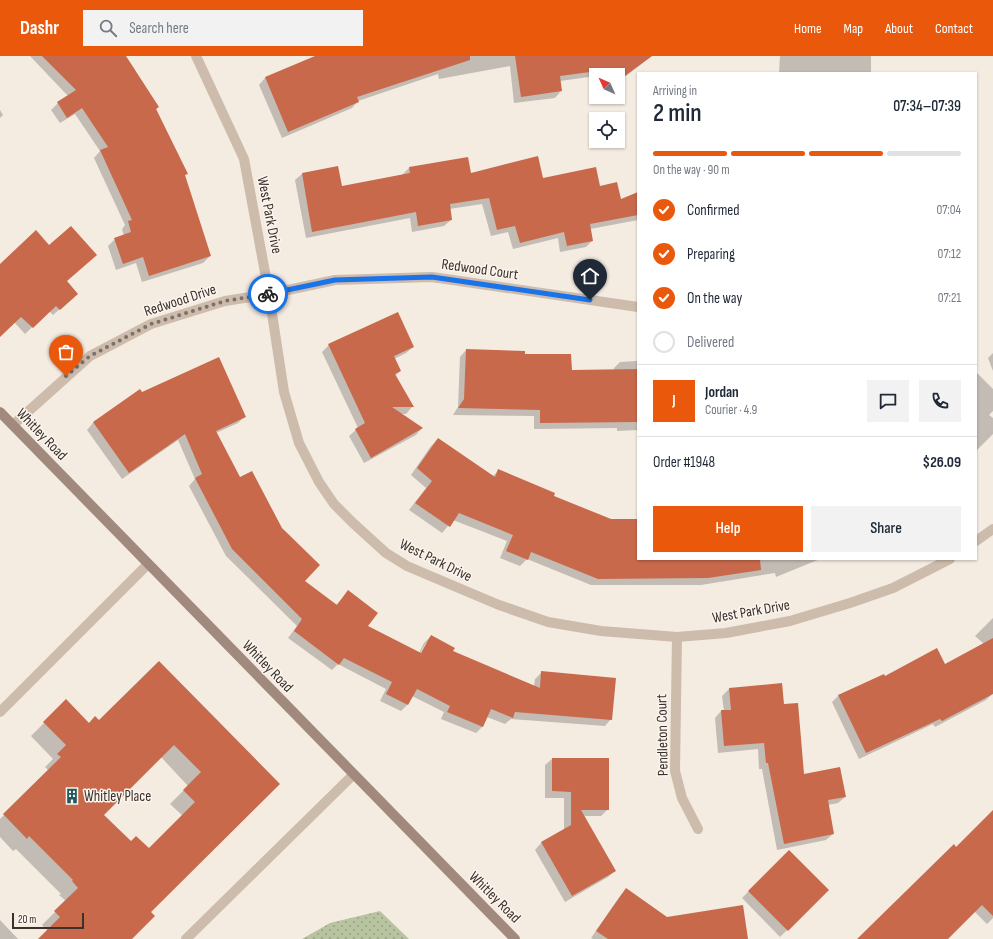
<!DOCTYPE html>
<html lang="en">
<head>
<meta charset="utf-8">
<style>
	:root { --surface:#fff; --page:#f2f2f3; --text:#1f2937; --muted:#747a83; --line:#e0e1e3; --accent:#ea580c }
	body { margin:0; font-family:"Sofia Sans Condensed",sans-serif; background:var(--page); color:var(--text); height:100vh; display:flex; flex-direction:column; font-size:15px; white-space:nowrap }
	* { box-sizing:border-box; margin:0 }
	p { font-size:13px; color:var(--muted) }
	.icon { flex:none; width:22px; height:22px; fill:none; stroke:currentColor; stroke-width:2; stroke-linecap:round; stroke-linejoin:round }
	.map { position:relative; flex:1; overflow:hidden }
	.side { position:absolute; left:637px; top:16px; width:340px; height:488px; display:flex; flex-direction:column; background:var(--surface); border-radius:0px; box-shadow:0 1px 3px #0004 }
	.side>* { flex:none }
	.needle { width:26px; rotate:315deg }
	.fabs { position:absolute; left:589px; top:12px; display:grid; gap:8px }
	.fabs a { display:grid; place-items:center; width:36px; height:36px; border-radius:0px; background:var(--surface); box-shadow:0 1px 3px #0004; font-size:20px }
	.scale { position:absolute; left:12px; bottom:10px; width:72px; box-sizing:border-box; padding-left:4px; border:2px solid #3b302b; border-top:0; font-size:11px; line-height:14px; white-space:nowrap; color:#3b302b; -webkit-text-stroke:3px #fbf5ee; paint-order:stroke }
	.pin { position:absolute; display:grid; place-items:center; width:34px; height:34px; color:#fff; margin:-41px -17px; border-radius:50% 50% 50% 0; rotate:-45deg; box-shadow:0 0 4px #0007 }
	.pin .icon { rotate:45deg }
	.courier { position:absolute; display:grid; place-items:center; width:40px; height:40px; margin:-20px; border:3px solid #1a73e8; border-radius:50%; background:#fff; color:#222; box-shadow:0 1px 5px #0007 }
	.headline em { font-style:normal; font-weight:600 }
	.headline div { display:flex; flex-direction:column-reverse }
	.headline { display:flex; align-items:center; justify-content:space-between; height:68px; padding:0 16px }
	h1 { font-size:26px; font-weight:600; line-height:30px }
	.bar { display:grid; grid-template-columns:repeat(4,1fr); gap:6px 4px; align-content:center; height:48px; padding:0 16px }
	.bar i { height:5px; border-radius:3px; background:var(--line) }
	.bar .on { background:var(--accent) }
	.bar p { grid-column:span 4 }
	.line { display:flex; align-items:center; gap:10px; padding:0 16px; border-top:1px solid var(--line) }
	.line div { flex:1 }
	.round { display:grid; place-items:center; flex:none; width:42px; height:42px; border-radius:0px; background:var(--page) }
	ol { padding:0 16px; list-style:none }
	li { display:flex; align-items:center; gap:12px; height:44px }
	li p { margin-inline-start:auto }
	li .icon { padding:4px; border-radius:50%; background:var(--accent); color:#fff; stroke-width:4 }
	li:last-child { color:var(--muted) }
	li i { width:22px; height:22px; border:2px solid var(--line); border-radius:50% }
	.primary-button { display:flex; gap:8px; margin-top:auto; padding:8px 16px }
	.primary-button a { flex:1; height:46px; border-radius:0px; background:var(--accent); color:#fff; font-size:16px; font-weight:600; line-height:46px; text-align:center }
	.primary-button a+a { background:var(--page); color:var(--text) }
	header { display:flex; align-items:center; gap:24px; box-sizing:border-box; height:56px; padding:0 20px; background:var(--accent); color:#fff }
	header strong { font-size:19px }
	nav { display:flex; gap:22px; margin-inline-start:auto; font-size:14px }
	.search { width:280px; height:36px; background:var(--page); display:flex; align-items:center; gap:10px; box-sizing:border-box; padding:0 14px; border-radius:0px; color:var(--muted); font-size:15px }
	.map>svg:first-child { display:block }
	.grass { fill:url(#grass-dots) }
	.shadow { fill:#0003; fill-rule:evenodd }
	.building { fill:#c8694b; fill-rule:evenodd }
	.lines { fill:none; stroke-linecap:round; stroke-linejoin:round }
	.lane { stroke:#cdbbac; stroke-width:10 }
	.street { stroke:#cdbbac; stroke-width:10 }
	.secondary { stroke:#a18a7d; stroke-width:10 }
	.done { stroke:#7c716b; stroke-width:4; stroke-dasharray:0 7.2 }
	.route { stroke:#1a73e8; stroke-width:5 }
	.labels { text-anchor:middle; stroke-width:3; stroke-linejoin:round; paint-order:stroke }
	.street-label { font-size:15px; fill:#3b302b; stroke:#fbf5ee }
	.poi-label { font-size:15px; fill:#3b302b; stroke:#fbf5ee; text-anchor:start }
</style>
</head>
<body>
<header>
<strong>Dashr</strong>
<div class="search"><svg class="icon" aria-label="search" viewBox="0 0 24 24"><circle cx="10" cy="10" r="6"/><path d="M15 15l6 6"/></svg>Search here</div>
<nav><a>Home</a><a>Map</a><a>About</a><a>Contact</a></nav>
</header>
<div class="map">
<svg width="993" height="883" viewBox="0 0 993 883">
	<defs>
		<pattern id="grass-dots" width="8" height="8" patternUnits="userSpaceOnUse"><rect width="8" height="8" fill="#b8c4a0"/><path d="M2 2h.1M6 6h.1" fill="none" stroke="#97a083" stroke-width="1.8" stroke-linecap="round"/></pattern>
	</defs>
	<rect width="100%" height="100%" fill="#f4ebe1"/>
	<polygon class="grass" points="380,855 409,883 302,883 330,867"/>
	<g class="shadow">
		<polygon points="30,0 125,0 156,53 187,117 184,120 210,200 203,207 142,226 136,207 116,214 108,190 115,183 124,180 122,173 125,169 94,102 100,95 75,58 60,67 51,54 58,47 68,40"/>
		<polygon points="317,0 652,0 618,26 618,19 596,19 596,20 560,25 561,35 555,42 514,47 510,10 439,23 438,18 358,45 352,52 282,82 259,29 265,22"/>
		<polygon points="780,0 871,0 871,17 779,17"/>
		<polygon points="0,54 3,59 0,62"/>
		<polygon points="467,102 470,118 543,123 599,131 620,144 638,137 638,164 590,173 592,185 586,191 560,196 558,182 513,193 508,176 491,180 482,148 449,153 451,164 444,170 412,176 410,162 306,182 295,124 302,118 337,111 341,131 402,119 409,112"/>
		<polygon points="49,190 66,225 70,244 53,259 49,255 25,278 14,266 0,280 0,210"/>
		<polygon points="329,289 413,291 406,297 394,303 400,315 395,320 412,351 406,358 400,358 422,372 416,379 364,407 349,380 358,372 322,296"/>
		<polygon points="466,294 524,300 571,315 614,315 614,312 620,306 638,305 638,374 617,375 617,372 534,373 534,360 453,359 458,351 460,301"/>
		<polygon points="993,297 993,315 988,302"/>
		<polygon points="976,316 993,333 993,355 989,359 993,362 993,378 976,395"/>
		<path d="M140,334L142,337L245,360L238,367L216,377L240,422L303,525L336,549L348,536L367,570L419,597L424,587L431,580L451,596L534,630L535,623L542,616L611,663L605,670L511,663L505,668L487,661L483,670L476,677L441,663L444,656L412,640L407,649L401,655L380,645L386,633L338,608L332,614L288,582L297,570L226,500L189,430L195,423L178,384L122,423L87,374L93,367ZM426,587H428L420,602L418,601Z"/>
		<polygon points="438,383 492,421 499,414 553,441 611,464 638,464 638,503 820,503 776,521 775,517 701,529 591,529 527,503 520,510 500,502 507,485 453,464 442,477 409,454 426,432 411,419 431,390"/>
		<polygon points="993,562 993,637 986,644 935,671 933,668 859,703 832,646 839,639 885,622 945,610 984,588 975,580"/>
		<path d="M159,607L279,728L150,856L131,883H39L48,875L42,869L66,845L59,839L61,838L16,793L13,795L0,781V763L49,715L45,711L53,703L31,680L66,645L89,668L99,666ZM161,701L188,730L170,748L183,760L149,793L131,787L103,759Z"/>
		<polygon points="782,628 783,650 804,719 845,741 838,747 828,749 833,778 826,784 777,794 762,713 759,713 758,693 718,697 715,662 721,655 724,655 722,640 729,633"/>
		<polygon points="552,703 608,753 601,760 584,760 615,815 608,821 565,846 535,794 541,787 564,774 564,742 545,742 545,709"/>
		<polygon points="993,755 993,862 987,868 974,855 946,883 858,883 956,792"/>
		<polygon points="789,795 827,834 780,881 742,842"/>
		<polygon points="626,834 662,883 593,883 591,882 620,840"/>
		<polygon points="0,864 18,883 0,883"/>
	</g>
	<g class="building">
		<polygon points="42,0 126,0 159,51 156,53 188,118 185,119 211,200 149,220 143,201 123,208 114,182 131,176 128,165 132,164 100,94 108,91 82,52 67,62 57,46 76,34"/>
		<polygon points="315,0 470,0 470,4 357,41 359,46 288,76 265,21"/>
		<polygon points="515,0 652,0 618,25 618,19 609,19 605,14 560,20 562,35 521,41"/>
		<polygon points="538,100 543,122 596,111 600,130 617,126 621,143 638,136 638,159 590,168 593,185 567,190 564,176 520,187 515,170 497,174 489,142 450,148 452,164 418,170 416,156 312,176 302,117 338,110 342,130 410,117 409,111 468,101 471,117"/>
		<polygon points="71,170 97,199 67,225 78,238 60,254 56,250 33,272 21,261 0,281 0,208 36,174 49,189"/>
		<polygon points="398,256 414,291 394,300 401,315 395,318 414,351 392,351 423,372 371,402 355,373 365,367 328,288"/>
		<polygon points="466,293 525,295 525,298 571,298 572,314 638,313 638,366 540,367 540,354 458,352 464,343"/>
		<polygon points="219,301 246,361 216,375 240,421 252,415 282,472 320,509 305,525 337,549 348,534 378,557 368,570 421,597 431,579 455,592 453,595 540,632 541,615 616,622 612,664 515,656 513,662 491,653 483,671 447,656 450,650 417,633 408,649 386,638 392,626 344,602 339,609 294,575 302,563 232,493 195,422 202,418 185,378 129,417 93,366 140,333 142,336"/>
		<polygon points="438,382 495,421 498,413 555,437 554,440 611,463 638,463 638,503 760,503 761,514 708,522 598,523 531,496 528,504 506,495 513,479 459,457 450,471 415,447 432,425 417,412"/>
		<polygon points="993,582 993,638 942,665 940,663 866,697 838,639 884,618 885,620 937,592 945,608"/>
		<path d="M159,605L280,728L151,856L155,860L132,883H38L60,861L54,855L78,832L72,825L73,824L29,780L27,783L3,758L61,701L57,698L66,689L43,666L66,643L89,667L95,660L99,664ZM174,689L201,716L183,734L195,746L149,792L136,780L131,785L104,759Z"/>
		<polygon points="782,627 784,648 798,647 804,718 840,711 846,741 828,744 834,778 784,788 768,707 766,707 764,687 724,690 721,654 731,654 729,632"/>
		<polygon points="552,702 609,702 609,754 581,754 616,815 572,840 541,786 571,769 571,736 552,735"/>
		<polygon points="993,754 993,860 982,849 948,883 857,883 954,788 956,791"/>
		<polygon points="789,794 829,834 788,875 748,835"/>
		<polygon points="626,832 667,861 743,849 748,883 608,883 596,875"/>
	</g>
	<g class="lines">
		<g class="lane">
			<polyline points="0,656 148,508"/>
			<polyline points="186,883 353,719"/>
		</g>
		<g class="street">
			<polyline points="196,0 244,103 269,238 284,336 299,387 319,426 334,448 353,467 386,497 407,510 428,519 499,549 548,566 601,575 677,581 726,577 790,565 850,547 893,532 950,503"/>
			<polyline points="13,369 90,300 151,268 225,245 269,238 335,224 432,221 638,251"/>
			<polyline points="976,485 993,473"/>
			<polyline points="677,581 675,715 682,742 698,773"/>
		</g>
		<polyline class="secondary" points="0,356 515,883"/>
	</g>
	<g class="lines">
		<polyline class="done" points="66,320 90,300 151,268 225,245 268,238"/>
		<polyline class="route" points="268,238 335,224 432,221 590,244"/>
	</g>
	<defs>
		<g id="building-bare" transform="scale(1.2)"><path d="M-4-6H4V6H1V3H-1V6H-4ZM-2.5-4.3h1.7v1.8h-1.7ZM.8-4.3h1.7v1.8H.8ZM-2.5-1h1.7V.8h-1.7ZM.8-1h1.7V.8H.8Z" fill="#1f5a5e" stroke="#fbf5ee" stroke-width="2.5" paint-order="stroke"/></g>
	</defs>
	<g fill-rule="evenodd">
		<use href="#building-bare" x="72" y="740"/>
	</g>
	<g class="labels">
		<g class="street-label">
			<text transform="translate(270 159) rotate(79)" y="5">West Park Drive</text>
			<text transform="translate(480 213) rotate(8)" y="5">Redwood Court</text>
			<text transform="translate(180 244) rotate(-18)" y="5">Redwood Drive</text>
			<text transform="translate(42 378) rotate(46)" y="5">Whitley Road</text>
			<text transform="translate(436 504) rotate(26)" y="5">West Park Drive</text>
			<text transform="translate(751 555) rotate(-10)" y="5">West Park Drive</text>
			<text transform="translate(268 610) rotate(46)" y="5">Whitley Road</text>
			<text transform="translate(662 679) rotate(-91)" y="5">Pendleton Court</text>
			<text transform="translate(495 841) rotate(45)" y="5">Whitley Road</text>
		</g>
		<g class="poi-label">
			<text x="84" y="745">Whitley Place</text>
		</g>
	</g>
</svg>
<div class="fabs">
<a><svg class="needle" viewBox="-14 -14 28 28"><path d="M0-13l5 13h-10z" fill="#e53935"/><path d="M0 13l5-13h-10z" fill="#747a83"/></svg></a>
<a><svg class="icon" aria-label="locate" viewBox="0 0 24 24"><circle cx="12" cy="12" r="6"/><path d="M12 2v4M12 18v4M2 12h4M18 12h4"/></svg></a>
</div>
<div class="scale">20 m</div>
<div class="pin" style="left:66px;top:320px;background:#ea580c"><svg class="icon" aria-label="bag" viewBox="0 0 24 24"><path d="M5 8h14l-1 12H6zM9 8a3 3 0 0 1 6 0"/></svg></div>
<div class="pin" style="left:590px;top:244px;background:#1f2937"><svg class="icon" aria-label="home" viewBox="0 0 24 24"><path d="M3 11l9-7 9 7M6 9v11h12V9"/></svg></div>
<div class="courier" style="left:268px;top:238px"><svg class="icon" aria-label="bike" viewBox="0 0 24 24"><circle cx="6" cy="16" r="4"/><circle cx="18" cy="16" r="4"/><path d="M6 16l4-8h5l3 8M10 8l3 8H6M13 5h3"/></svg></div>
<section class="side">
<div class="headline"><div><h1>2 min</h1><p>Arriving in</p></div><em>07:34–07:39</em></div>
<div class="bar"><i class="on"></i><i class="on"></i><i class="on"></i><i></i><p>On the way · 90 m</p></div>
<ol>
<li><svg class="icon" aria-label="check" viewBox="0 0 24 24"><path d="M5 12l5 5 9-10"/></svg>Confirmed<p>07:04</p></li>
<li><svg class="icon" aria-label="check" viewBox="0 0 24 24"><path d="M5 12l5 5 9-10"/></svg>Preparing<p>07:12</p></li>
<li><svg class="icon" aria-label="check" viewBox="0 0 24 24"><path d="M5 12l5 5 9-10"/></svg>On the way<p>07:21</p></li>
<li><i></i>Delivered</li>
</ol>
<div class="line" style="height:72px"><b class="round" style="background:var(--accent);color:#fff">J</b><div><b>Jordan</b><p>Courier · 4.9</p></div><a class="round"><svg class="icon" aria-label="chat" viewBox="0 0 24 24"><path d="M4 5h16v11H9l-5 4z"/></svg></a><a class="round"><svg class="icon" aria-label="phone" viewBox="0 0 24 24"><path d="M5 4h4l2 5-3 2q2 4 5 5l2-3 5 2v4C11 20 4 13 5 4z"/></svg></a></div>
<div class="line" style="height:52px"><div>Order #1948</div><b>$26.09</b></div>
<div class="primary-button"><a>Help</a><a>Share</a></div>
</section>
</div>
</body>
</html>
